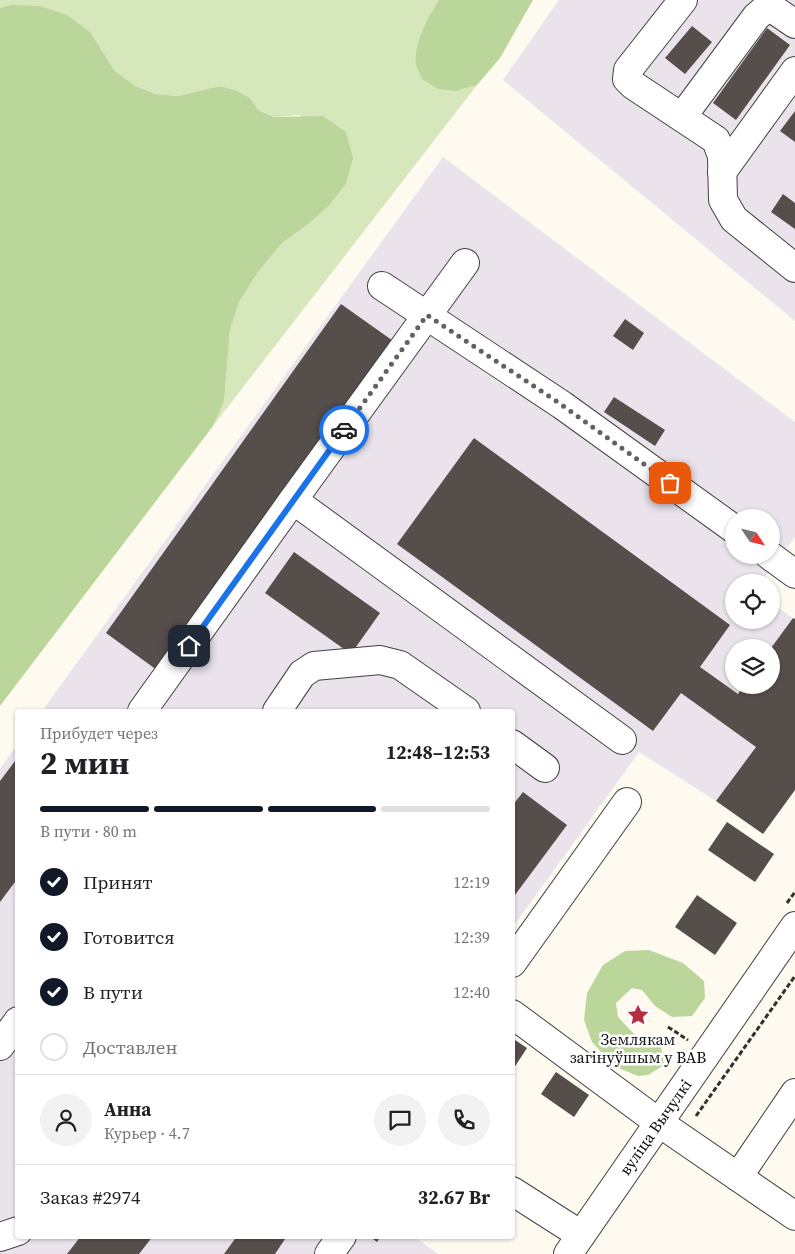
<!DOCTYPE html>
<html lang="ru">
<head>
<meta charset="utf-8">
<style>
	:root { --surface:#fff; --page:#f2f2f2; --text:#202124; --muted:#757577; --line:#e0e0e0; --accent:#111827 }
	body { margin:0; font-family:"Source Serif 4",serif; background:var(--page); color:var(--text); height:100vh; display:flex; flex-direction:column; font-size:19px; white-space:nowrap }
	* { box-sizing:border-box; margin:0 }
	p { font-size:16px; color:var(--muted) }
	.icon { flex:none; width:28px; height:28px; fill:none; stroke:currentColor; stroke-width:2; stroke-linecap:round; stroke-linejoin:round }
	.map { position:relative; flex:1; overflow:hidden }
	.details { position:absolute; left:15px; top:709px; width:500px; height:530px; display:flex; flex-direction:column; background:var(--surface); border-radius:5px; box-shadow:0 1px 4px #0004 }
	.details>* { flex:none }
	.needle { width:32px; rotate:125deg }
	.tools { position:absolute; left:725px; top:509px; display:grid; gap:10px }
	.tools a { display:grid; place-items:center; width:55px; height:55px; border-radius:50%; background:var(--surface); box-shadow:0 1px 4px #0004; font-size:25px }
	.pin { position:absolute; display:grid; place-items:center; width:42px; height:42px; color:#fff; margin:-21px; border-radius:10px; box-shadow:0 2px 8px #0006 }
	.courier { position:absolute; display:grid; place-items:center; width:50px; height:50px; margin:-25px; border:4px solid #1a73e8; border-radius:50%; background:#fff; color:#222; box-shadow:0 1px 6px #0007 }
	.headline em { font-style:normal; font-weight:700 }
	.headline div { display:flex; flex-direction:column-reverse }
	.headline { display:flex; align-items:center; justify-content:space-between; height:85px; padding:0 25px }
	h1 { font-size:32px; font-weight:700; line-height:38px }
	.bar { display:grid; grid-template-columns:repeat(4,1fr); gap:8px 5px; align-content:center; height:60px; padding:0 25px }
	.bar i { height:6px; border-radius:4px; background:var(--line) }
	.bar .current { background:var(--accent) }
	.bar p { grid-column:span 4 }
	.line { display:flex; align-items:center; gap:12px; padding:0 25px; border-top:1px solid var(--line) }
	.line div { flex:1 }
	.round { display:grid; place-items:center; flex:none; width:52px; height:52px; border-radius:26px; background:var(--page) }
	ol { padding:0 25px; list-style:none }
	li { display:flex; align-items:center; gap:15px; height:55px }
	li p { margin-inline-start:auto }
	li .icon { padding:5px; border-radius:50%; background:var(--accent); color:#fff; stroke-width:4 }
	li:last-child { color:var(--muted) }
	li i { width:28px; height:28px; border:2px solid var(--line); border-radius:50% }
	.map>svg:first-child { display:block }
	.industrial { fill:#eae3ec; fill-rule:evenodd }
	.green { fill:#d6e7bb }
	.forest { fill:#bbd69b }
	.building { fill:#564e4b }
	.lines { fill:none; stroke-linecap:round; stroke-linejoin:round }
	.minor-casing { stroke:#414141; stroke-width:30 }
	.path { stroke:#303030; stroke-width:3; stroke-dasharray:5 2.5; stroke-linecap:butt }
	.minor { stroke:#fff; stroke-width:28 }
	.done { stroke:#62615d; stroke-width:5; stroke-dasharray:0 9 }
	.route { stroke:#1a73e8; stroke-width:6 }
	.labels { text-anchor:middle; stroke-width:5; stroke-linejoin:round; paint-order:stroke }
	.poi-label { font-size:16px; fill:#0e0e0e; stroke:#fff }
	.street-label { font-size:16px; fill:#0e0e0e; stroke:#fff }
</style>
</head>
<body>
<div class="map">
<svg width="795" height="1254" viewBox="0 0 795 1254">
	<rect width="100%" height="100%" fill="#fefaef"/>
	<g class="industrial">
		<polygon points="559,0 795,0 795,321 503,80"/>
		<path d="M443,157L795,422V537L761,582H734V620H771V603L793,618L771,648H734V685H744L738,694L756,747L716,801L639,752L513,927L512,711H42ZM734,518H771V555H734Z"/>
		<polygon points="17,745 18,1236 413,1236 438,1254 0,1254 0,769"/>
	</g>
	<polygon class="green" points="0,0 439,0 431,12 456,91 477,85 213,426 224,402 230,330 239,302 258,272 282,243 307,225 329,206 346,184 300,115 275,117 257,110 250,98 220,86 178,96 156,94 135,86 114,70 91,33 0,8"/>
	<g class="forest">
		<path d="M439,0H533L500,58L477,85L456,91L438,89L422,79C420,74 417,69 416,64C413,46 429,14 439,0Z"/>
		<polygon points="11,5 40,6 67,15 91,33 114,70 135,86 156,94 178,96 220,86 237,91 250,98 258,110 274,117 323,116 346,132 353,158 346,184 329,206 307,225 282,243 258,272 239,302 230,330 224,402 213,426 0,706 0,8"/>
		<polygon points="649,950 683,963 704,981 705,998 692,1016 672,1017 655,1006 642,990 632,988 616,1003 618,1017 634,1034 651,1039 661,1046 664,1065 648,1075 638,1076 614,1066 592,1042 584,1020 587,993 603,965 625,951"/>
	</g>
	<g class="building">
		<polygon points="692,26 712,42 685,74 665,58"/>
		<polygon points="767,28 790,45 736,120 713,103"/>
		<polygon points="795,111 795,142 780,131"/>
		<polygon points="783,194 795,203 795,229 771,212"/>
		<polygon points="341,304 396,343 161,673 106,633"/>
		<polygon points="625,319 644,333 633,350 613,336"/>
		<polygon points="614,397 665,430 655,446 604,412"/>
		<polygon points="474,438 730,625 700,667 738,694 744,685 771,685 771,648 793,618 795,619 795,790 763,834 716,801 756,747 681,693 653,731 397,544"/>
		<polygon points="294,552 380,613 351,654 265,593"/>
		<polygon points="18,757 18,878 0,902 0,781"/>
		<polygon points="523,792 567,825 512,899 512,806"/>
		<polygon points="727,822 774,854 755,882 708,850"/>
		<polygon points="697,895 737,923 715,955 675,927"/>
		<polygon points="512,1038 527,1048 512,1071"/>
		<polygon points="556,1072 589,1095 574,1117 541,1094"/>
		<polygon points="81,1236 153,1236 139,1254 67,1254"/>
		<polygon points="237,1236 287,1236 275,1254 224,1254"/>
		<polygon points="369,1236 381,1236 377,1242"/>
	</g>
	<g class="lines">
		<g class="minor-casing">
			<g id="minor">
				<polyline points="683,0 628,70 627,79 633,85 716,140 722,156 723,200 734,219 795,268"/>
				<polyline points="682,117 756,17 765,9 773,9 795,24"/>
				<polyline points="722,172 795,71"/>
				<polyline points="465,263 293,500 622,740"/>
				<polyline points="382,286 562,405 734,529"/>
				<polyline points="769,555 795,574"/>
				<polyline points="142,711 293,500"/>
				<polyline points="277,711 302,674 314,666 380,660 400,665 466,711"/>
				<polyline points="512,744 545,768"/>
				<polyline points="512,963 627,802"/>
				<polyline points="512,1014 658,1122 795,1216"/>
				<polyline points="0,1046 18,1021"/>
				<polyline points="738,1177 795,1093"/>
				<polyline points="512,1191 581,1235"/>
				<polyline points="0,1237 18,1231"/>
				<polyline points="329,1254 342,1236"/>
				<polyline points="568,1254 795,926"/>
			</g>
		</g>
		<g class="path">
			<polyline points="787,903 795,892"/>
			<polyline points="668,1027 688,1040"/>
			<polyline points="696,1116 795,976"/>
		</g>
		<use href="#minor" class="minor"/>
	</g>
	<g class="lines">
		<polyline class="done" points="344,430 427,315 562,405 670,483"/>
		<polyline class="route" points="189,646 344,430"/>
	</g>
	<defs>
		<g id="sight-bare" transform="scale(1.725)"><path d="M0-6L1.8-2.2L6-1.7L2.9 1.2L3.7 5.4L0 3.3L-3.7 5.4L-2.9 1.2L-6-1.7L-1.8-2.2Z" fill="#b62e41" stroke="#fff" stroke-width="2.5" paint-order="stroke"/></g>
	</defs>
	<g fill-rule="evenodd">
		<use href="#sight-bare" x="638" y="1015"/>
	</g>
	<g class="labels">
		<g class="poi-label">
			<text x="638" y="1045">Землякам<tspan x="638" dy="18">загінуўшым у ВАВ</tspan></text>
		</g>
		<g class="street-label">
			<text transform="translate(655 1127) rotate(-55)" y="6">вуліца Вычулкі</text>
		</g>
	</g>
</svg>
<div class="tools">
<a><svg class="needle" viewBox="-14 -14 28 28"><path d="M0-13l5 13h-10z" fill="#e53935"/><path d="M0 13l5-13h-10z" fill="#757577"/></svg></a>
<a><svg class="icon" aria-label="locate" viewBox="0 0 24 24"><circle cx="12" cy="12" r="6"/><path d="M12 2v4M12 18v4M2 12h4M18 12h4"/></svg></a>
<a><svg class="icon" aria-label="layers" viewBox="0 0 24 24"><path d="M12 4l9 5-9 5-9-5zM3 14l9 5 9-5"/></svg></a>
</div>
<div class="pin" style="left:670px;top:483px;background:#ea580c"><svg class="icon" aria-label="bag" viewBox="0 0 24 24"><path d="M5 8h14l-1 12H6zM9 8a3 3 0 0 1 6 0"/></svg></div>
<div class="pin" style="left:189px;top:646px;background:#1f2937"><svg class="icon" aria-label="home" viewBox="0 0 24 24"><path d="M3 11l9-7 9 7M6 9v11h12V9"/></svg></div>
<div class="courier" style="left:344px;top:430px"><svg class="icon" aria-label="car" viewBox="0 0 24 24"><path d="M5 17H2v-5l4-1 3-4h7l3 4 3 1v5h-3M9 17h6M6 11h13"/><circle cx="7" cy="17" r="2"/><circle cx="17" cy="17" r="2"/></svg></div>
<section class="details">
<div class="headline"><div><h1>2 мин</h1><p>Прибудет через</p></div><em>12:48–12:53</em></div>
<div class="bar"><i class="current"></i><i class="current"></i><i class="current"></i><i></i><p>В пути · 80 m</p></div>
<ol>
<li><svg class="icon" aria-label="check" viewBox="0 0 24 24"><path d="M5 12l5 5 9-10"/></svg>Принят<p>12:19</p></li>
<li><svg class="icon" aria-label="check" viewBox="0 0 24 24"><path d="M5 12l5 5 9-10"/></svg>Готовится<p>12:39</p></li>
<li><svg class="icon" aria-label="check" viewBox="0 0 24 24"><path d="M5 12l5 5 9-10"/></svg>В пути<p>12:40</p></li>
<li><i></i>Доставлен</li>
</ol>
<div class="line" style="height:90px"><a class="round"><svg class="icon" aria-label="person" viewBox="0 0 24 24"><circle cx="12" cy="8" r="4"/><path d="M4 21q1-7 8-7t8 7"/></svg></a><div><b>Анна</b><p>Курьер · 4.7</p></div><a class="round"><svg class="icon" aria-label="chat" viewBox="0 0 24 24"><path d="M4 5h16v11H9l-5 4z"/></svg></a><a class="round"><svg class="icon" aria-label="phone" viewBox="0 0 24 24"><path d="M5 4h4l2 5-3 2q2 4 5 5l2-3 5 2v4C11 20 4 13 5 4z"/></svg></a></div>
<div class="line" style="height:65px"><div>Заказ #2974</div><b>32.67 Br</b></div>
</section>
</div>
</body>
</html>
